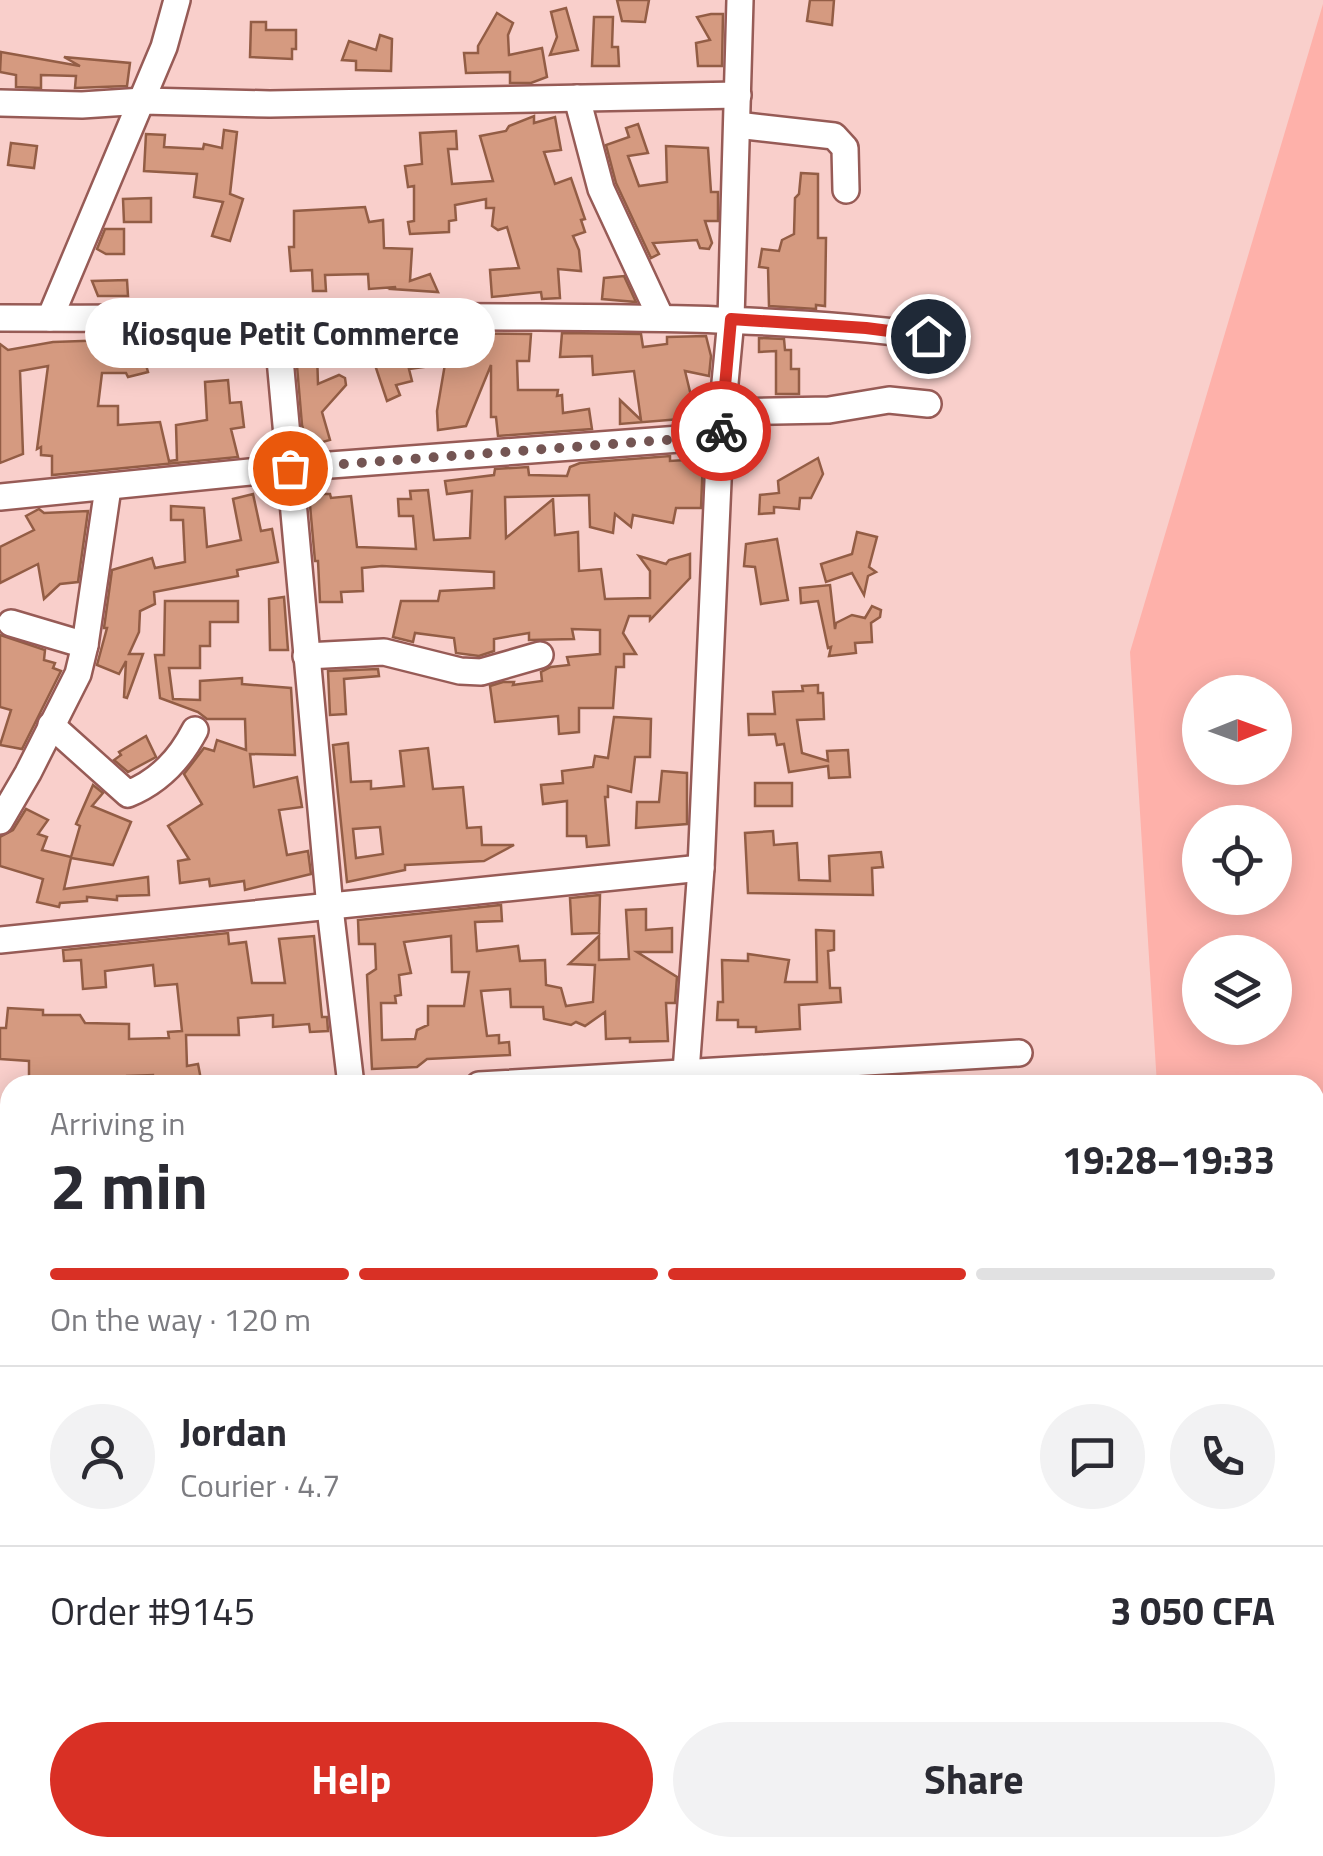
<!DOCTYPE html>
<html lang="en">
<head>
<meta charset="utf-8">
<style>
	:root { --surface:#fff; --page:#f2f2f3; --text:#2b2b33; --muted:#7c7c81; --line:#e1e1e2; --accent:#d93025 }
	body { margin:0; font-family:"Titillium Web",sans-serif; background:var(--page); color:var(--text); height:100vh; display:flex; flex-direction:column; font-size:38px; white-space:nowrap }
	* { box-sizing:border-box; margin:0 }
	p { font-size:32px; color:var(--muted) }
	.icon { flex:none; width:55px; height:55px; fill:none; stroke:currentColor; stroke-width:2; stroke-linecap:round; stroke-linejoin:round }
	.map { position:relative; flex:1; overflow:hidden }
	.sheet { position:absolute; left:0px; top:1075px; width:1325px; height:782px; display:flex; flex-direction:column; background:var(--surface); border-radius:30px 30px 0 0; box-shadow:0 5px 25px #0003 }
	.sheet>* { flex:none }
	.needle { width:65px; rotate:89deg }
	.controls { position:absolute; left:1182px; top:675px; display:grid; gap:20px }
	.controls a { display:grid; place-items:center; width:110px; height:110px; border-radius:50%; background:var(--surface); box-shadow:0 5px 25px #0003; font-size:50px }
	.pin { position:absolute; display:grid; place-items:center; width:85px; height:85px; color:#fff; margin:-42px; border:5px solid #fff; border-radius:50%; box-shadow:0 2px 10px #0007 }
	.courier { position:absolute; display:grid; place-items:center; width:100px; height:100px; margin:-50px; border:8px solid #d93025; border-radius:50%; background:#fff; color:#222; box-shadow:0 2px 12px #0007 }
	.bubble { position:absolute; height:70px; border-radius:35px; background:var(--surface); box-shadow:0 5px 25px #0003; font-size:32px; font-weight:700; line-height:70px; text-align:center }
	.overview em { font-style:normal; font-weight:700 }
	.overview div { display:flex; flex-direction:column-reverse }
	.overview { display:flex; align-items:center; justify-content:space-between; height:170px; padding:0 50px }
	h1 { font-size:65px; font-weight:700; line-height:75px }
	.bar { display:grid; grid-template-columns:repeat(4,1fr); gap:15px 10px; align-content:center; height:120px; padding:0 50px }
	.bar i { height:12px; border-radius:8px; background:var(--line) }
	.bar .selected { background:var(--accent) }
	.bar p { grid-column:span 4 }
	.line { display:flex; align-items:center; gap:25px; padding:0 50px; border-top:2px solid var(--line) }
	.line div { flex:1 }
	.round { display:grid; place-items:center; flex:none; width:105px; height:105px; border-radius:52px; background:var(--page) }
	.cta { display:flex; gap:20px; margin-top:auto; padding:20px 50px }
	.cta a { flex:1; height:115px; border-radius:60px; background:var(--accent); color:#fff; font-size:40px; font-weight:700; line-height:115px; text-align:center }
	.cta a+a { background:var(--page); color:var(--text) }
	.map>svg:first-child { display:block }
	.green { fill:#feb1aa; fill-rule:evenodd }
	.building { fill:#d59a80; stroke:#935d45; stroke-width:2.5; fill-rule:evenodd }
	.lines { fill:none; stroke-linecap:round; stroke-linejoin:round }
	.minor-casing { stroke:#975b56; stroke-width:30 }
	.path { stroke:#b28f8c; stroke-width:2.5; stroke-dasharray:10 5; stroke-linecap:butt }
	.minor { stroke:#fff; stroke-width:25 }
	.done { stroke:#745553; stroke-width:10; stroke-dasharray:0 18 }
	.route { stroke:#d93025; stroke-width:12 }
</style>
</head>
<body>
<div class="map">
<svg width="1323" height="1856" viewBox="0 0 1323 1856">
	<rect width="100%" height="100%" fill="#f9cfcb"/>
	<path class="green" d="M1323,4V1856H1162L1152,1848H1315V1085H1157L1130,652ZM1200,692H1275V768H1200ZM1200,822H1275V898H1200ZM1200,952H1275V1028H1200Z"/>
	<g class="building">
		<polygon points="617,0 649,0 645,22 622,21"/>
		<polygon points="810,0 834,0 832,25 807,21"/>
		<polygon points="566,8 578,50 550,55 557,37 551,12"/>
		<polygon points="497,13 513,23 508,35 509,55 542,48 547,77 531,83 510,83 510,72 466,73 464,53 478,53 478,46"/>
		<polygon points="711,14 723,14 722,66 698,66 696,43 710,40 697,17"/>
		<polygon points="594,17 613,17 612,47 618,47 619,66 592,66"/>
		<polygon points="251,22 266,22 266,30 296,30 296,49 292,49 292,59 250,57"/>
		<polygon points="380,35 392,39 391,71 356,70 356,61 342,60 349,41 376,50"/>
		<polygon points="1,52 80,66 64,57 130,63 127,86 75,88 76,76 41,75 41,88 16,87 16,75 0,72"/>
		<polygon points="534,116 534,123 555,117 561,150 544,152 555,184 571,178 585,219 581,220 585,232 573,236 579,250 581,271 558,269 560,298 542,299 541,292 492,297 490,270 519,268 507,227 498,230 492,226 494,208 486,208 486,199 455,205 456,220 449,221 449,232 410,234 408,222 414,221 414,186 408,187 405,166 422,164 420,133 456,131 457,149 448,149 452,184 493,181 480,136 506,131 509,126"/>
		<polygon points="638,124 648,153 628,156 639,186 667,182 666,146 708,148 711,192 718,192 718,221 705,221 712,243 709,249 700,248 697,240 653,243 659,254 651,258 616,183 606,145 629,137 626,128"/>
		<polygon points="224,130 237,132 230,194 243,199 230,241 212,236 223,202 194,197 197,174 144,171 146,134 165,135 164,147 203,149 204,144 222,148"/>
		<polygon points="11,143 37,146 34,168 8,165"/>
		<polygon points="801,173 818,174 818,238 826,238 825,306 816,305 816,309 769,306 768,268 759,267 762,249 779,251 782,240 794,234 795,198 799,194"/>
		<polygon points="151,198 151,222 124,222 123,199"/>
		<polygon points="365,207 369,222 383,220 384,248 412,249 410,281 430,274 438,292 392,289 396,287 369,289 368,274 325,275 326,291 313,291 312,270 291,271 289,247 294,247 294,211"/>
		<polygon points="105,229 124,229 124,254 106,254 97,249"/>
		<polygon points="624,276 636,302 602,299 604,278"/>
		<polygon points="127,280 128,296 98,296 92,281"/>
		<polygon points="372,333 531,334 529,361 517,361 518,390 558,390 557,396 562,395 563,413 589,409 592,429 498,436 496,417 491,417 491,365 466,426 438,430 437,411 445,364 409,369 412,381 396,385 400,395 387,401 374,362 380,360"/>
		<polygon points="562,333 641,334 643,347 667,344 667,337 706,336 711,356 709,376 685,371 693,404 707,403 705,417 620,424 620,400 641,420 634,371 593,375 592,356 560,357"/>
		<polygon points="759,338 784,339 785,350 791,350 791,369 799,369 799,394 776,394 776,351 759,352"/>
		<polygon points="110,340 110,359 142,351 148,372 128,377 126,373 102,373 98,406 118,406 118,425 160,422 169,461 177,460 176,425 207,420 205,382 228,380 230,403 241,402 244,427 231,429 238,457 52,475 52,456 41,455 41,447 37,449 48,366 20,371 23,454 0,463 0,344 8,350 53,342"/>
		<polygon points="317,353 318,384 339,375 345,378 346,385 322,412 330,440 308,446 302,425 296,354"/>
		<polygon points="670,456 670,461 703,459 701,508 676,508 673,523 633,515 631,527 615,514 613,533 590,527 589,495 505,497 506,538 553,499 555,535 578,532 579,571 601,569 605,599 650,598 650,571 639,556 666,564 669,560 690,554 690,578 650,620 650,616 629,616 623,633 636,654 624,654 624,667 616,667 613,708 579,708 579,732 559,734 558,716 495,722 490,686 503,682 514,682 513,685 542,681 541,672 551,667 569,665 567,657 600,654 600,630 572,629 574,639 529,640 529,633 494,639 494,651 479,656 456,653 454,638 415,633 413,642 393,637 401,601 438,601 440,591 494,588 494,572 382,566 362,568 363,591 341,592 342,602 320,602 318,561 315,561 309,494 330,494 331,498 351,496 357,547 416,549 413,516 399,516 398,499 411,499 410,491 428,490 434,540 470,538 472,491 447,494 445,481 494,475 495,469 528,467 529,475 567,476 570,467 580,463"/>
		<polygon points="818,458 823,474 811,498 800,498 799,509 774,507 774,513 759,514 760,495 779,493 778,481"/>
		<polygon points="253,494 261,531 272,529 278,562 237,570 238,576 154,592 155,604 140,611 139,632 129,654 143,654 127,698 124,697 126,661 119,674 97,665 107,628 104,628 112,570 152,558 155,568 185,562 183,520 171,520 171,506 204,508 207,547 241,540 233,499"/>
		<polygon points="39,509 44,513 88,511 78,582 60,584 44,599 38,564 0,583 0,547 34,530 26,516"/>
		<polygon points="857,532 877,537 869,567 876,572 868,576 864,595 852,573 826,582 821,564 852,554"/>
		<polygon points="777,539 788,600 761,604 755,567 744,566 746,544"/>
		<polygon points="830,585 835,629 836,623 852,615 865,618 872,606 881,610 880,617 871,623 872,642 855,643 856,653 829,656 831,647 828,648 818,601 801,603 800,588"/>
		<polygon points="284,597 288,650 270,650 269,599"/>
		<polygon points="165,601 238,601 238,622 210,622 210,646 200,646 200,668 169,668 173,699 200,700 200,681 242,678 242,684 291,688 295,755 250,754 254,787 297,777 302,807 279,810 287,855 308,851 311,874 245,890 244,881 210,886 209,879 180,883 178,861 189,859 168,826 202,804 184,774 204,748 214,751 217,740 246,750 245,719 207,719 198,712 160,698 155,655 164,655"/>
		<polygon points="0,635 45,650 44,660 55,663 53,668 61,671 22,749 0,745 11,710 0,707"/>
		<polygon points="378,669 379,676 344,679 346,714 330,715 328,671"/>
		<polygon points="818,685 818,693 823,693 824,719 797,720 802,753 828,761 827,751 848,750 850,777 829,778 828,766 789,772 784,744 777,745 775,734 749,735 748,714 775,714 773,692 803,691 802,686"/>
		<polygon points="614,717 651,719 650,757 635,757 631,792 608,786 608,797 605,797 609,845 587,847 586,836 567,836 567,801 543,804 541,785 563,783 562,771 593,767 595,756 608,758"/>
		<polygon points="146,736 156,757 128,772 114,760 121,755 119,752"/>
		<path d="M348,743L351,782L371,781V789L404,786L400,751L428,748L433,789L463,787L467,828L481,827L482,845H514L484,861L405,865V870L347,882L333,745ZM380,827L383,854L356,858L353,829Z"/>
		<polygon points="662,771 687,773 687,824 636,828 637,802 659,802"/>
		<rect x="755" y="783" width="37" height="23"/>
		<polygon points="93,785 103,793 92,806 131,822 113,865 71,858 64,889 148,877 149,895 117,896 117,900 87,897 87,901 60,903 59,907 37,902 43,879 0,866 0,837 13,830 26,809 48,820 38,834 47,837 42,850 71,857 80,826 76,824"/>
		<polygon points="773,831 774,845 797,843 799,880 830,881 829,856 881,852 883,867 872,868 873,895 748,893 745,833"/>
		<polygon points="600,895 599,933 572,934 570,898"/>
		<path d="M501,905L502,921L475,922L477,951L518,946L520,961L545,960L546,985L561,988L566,1006L593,1002L595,965L569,964L599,936V960L629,959L626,910L646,909V930L672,928V952H637L677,977L675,1003H666L668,1041L630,1042V1038L606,1039L605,1012L585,1026L576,1022L571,1025L544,1019L543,1007H511L510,989L481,991L487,1036L499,1035V1043L509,1042L510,1055L427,1059L417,1067L372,1069L367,975L376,969L375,944H359L358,920ZM451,936L452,972H469L464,1006H428V1025L417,1030L415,1039L382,1040L381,1003H396L395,996L401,995L399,975L411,973L404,942Z"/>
		<polygon points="816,930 834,931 834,950 828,951 830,988 840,988 841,1002 799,1005 800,1029 756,1032 756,1027 738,1027 738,1020 717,1020 718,1002 723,1002 722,960 748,961 748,954 789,960 785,982 817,982"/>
		<polygon points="228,933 229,944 246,942 252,983 285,983 279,939 314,936 322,1017 327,1017 328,1031 310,1032 309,1024 273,1027 273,1015 238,1018 239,1035 186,1035 187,1066 198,1064 202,1085 154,1085 153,1075 127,1076 126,1085 29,1085 29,1061 0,1059 0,1028 6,1028 8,1008 43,1010 43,1015 80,1015 85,1023 129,1024 129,1039 169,1038 168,1032 182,1031 177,984 155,986 153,965 105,971 106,987 83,989 81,960 64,961 63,950"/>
	</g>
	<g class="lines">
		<g class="minor-casing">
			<g id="minor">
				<polyline points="577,98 601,189 661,318"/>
				<polyline points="0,103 82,105 143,101 270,104 738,95"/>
				<polyline points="737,125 834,136 845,148 846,190"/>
				<polyline points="276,315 330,908 351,1085"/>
				<path d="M0,318C180,319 360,316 540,317C670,318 799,319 928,336"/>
				<polyline points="50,318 164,47 177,0"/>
				<polyline points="723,412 829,410 889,400 928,404"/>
				<polyline points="0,497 290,468 720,436"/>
				<polyline points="11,623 85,645"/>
				<polyline points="306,656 384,652 460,671 481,672 540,655"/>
				<path d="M51,725L128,794C160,781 180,759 195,730"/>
				<polyline points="0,821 28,773 78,674 85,645 108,488"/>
				<polyline points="0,940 701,868"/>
				<polyline points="479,1085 1019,1053"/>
				<polyline points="685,1085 701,868 720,436 731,319 740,0"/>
				<polyline points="0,1138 10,1137"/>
				<polyline points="0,1367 10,1366"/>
				<polyline points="0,1493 10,1492"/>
				<polyline points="0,1587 10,1587"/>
				<polyline points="429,1848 432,1856"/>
				<polyline points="770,1848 774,1856"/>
				<polyline points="878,1848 879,1856"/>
			</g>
		</g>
		<polyline class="path" points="321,1856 330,1848"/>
		<use href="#minor" class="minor"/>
	</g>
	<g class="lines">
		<polyline class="done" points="290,468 720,436 721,431"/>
		<polyline class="route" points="721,431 731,319 866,328 928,336"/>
	</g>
</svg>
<div class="controls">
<a><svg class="needle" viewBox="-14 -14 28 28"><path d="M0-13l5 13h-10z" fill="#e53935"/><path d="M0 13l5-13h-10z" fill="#7c7c81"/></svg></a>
<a><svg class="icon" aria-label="locate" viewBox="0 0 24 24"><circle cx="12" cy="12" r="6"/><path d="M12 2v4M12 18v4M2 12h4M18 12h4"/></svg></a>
<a><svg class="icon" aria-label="layers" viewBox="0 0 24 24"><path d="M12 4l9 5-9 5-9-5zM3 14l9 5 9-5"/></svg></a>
</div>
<div class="pin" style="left:290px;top:468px;background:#ea580c"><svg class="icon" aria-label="bag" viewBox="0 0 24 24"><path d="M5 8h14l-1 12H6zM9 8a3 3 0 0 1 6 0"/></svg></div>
<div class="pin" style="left:928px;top:336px;background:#1f2937"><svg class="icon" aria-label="home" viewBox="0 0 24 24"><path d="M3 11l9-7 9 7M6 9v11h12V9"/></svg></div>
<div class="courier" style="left:721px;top:431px"><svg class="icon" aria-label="bike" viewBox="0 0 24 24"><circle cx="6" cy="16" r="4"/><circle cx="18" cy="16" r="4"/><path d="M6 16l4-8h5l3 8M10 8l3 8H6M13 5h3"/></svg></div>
<div class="bubble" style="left:85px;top:298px;width:410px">Kiosque Petit Commerce</div>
<section class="sheet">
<div class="overview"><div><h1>2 min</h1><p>Arriving in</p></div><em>19:28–19:33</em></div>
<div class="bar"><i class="selected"></i><i class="selected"></i><i class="selected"></i><i></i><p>On the way · 120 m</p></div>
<div class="line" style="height:180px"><a class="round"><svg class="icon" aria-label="person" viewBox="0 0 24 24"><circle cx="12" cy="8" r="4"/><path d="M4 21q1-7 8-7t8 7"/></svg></a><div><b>Jordan</b><p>Courier · 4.7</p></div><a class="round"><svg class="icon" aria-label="chat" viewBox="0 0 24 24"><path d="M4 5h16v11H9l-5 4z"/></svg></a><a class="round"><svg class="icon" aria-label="phone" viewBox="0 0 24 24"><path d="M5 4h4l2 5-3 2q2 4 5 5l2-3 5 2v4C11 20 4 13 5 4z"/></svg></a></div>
<div class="line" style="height:130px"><div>Order #9145</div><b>3 050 CFA</b></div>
<div class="cta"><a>Help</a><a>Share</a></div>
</section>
</div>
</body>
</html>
